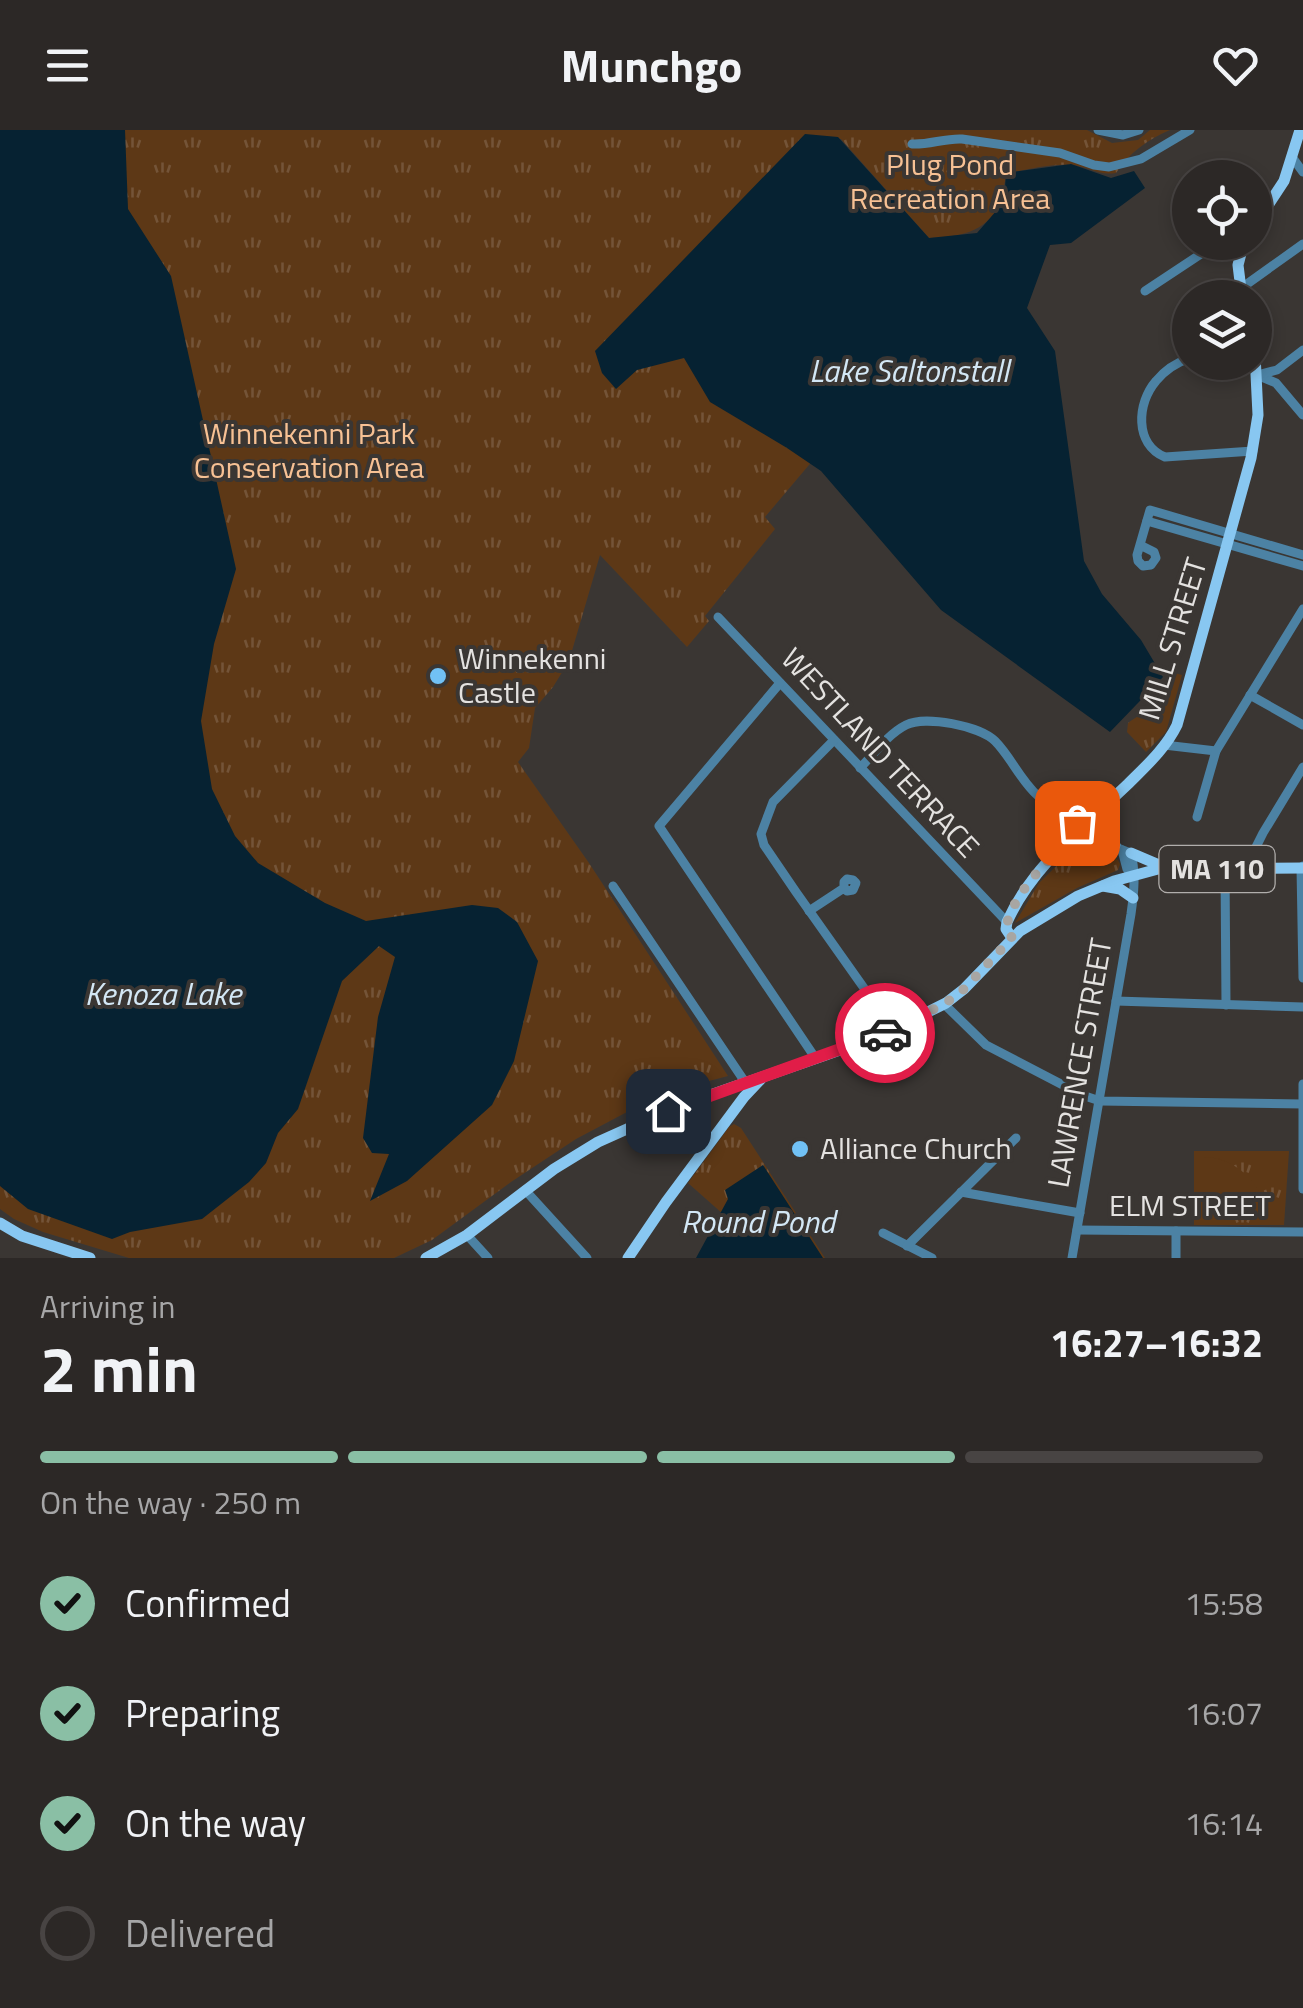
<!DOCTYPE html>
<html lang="en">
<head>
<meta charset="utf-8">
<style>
	:root { --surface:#2c2826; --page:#34302e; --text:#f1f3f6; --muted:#a6a6a7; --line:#484443; --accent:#8abfa5 }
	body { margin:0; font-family:"Titillium Web",sans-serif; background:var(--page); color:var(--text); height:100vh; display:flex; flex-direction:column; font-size:38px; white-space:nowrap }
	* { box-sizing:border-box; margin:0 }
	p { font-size:32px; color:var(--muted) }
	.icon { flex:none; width:55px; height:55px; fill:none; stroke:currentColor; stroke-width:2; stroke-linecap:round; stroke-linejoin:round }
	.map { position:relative; height:1128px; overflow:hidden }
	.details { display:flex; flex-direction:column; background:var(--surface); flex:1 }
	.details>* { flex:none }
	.tools { position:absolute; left:1172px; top:30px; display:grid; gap:20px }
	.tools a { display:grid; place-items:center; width:100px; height:100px; border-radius:50%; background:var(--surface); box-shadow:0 5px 15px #0003,0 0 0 2px var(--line); font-size:50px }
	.pin { position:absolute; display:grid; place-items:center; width:85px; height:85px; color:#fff; margin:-42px; border-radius:20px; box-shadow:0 5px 15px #0006 }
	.courier { position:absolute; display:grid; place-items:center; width:100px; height:100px; margin:-50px; border:8px solid #e11d48; border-radius:50%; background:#fff; color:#222; box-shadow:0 2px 12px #0007 }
	.head em { font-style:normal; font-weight:700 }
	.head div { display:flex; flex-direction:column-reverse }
	.head { display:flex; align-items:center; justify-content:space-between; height:170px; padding:0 40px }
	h1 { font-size:65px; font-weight:700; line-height:75px }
	.bar { display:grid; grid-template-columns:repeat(4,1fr); gap:15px 10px; align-content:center; height:120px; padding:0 40px }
	.bar i { height:12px; border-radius:8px; background:var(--line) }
	.bar .on { background:var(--accent) }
	.bar p { grid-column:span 4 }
	ol { padding:0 40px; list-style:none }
	li { display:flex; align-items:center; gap:30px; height:110px }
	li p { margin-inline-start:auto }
	li .icon { padding:10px; border-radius:50%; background:var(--accent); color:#111; stroke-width:4 }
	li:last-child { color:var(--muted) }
	li i { width:55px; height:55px; border:5px solid var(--line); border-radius:50% }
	header { display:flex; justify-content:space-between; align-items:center; height:130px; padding:0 40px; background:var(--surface); font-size:45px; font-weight:700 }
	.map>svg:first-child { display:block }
	.grass { fill:url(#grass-tufts) }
	.pitch { fill:#5d3816 }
	.water { fill:#062232 }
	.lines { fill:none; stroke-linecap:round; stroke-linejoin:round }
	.minor { stroke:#4c82a4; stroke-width:9 }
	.major { stroke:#88c7f1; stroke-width:11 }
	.done { stroke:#a8a6a3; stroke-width:10; stroke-dasharray:0 18 }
	.route { stroke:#e11d48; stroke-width:12 }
	.poi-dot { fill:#71c1f5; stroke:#3a3633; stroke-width:4 }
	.labels { text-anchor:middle; stroke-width:8; stroke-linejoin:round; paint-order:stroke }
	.shield { fill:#3a3633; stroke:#b1aeac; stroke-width:2.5 }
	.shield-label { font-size:28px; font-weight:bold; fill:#e4e2e0 }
	.park-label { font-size:30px; fill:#f7c194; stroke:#3a3633 }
	.street-label { font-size:30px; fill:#e4e2e0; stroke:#3a3633 }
	.poi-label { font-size:30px; fill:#e4e2e0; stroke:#3a3633; text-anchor:start }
	.water-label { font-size:32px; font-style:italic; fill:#d3e7f5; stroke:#3a3633 }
</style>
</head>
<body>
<header><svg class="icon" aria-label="menu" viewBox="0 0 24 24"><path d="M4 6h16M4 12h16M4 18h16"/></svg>Munchgo<svg class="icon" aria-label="heart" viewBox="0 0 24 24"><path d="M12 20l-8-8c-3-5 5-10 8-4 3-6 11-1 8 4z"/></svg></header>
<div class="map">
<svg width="1303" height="1128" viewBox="0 0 1303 1128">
	<defs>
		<pattern id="grass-tufts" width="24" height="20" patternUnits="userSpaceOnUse" patternTransform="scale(2.5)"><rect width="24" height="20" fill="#5d3816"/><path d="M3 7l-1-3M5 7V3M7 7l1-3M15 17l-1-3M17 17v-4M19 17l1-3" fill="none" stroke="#745438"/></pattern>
	</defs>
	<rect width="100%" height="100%" fill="#3a3633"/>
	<g class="grass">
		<path d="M0,0H1087L1112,13L1138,10L1150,0H1170C1147,10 1130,22 1116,43C1097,46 1089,36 1070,35C1050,33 1027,40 1007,43C1004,53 1003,65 999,75C986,103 957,107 929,108L841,9L830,7L638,234L688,222L814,329L765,387L775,399L705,486L709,491L687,517L600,425L569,531L553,557L535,578L529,618L518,632L589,733L728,946L675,960L644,973L576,1009L511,1052L432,1110L394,1128H129L43,1102L14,1089L0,1079Z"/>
		<path d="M1167,541L1182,545L1166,602L1146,622L1127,602L1128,593C1151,577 1163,572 1167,541Z"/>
		<polygon points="1084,709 1118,730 1120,734 1118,740 1077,758 1015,793 1039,753"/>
		<polygon points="734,994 741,998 825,1128 700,1128 723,1084 688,1053 729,997"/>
		<polygon points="1194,1021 1289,1021 1284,1095 1194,1095"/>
	</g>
	<path class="pitch" d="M1203,1027C1237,1027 1265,1056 1268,1090L1203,1088Z"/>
	<g class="water">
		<polygon points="0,0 125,0 128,79 171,146 236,439 214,514 201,591 212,659 235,706 258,733 325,773 366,791 472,775 498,778 517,792 538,831 514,931 492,975 407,1051 370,1071 389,1024 372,1023 363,1008 378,887 395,827 379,816 342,851 298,979 278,1003 266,1033 249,1052 202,1089 130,1102 112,1109 28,1079 0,1056"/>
		<polygon points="805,4 838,7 929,108 977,103 1004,72 1006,43 1071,34 1111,48 1134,41 1145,58 1071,113 1050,115 1027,178 1055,221 1084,431 1102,464 1141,510 1163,547 1110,602 941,480 821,341 787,318 710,272 684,228 637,240 616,259 602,243 595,221"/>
		<polygon points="763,1035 823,1128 696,1128 728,1069 725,1060"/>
	</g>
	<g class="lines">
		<g class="minor">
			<polyline points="1098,0 1123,5 1139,0"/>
			<path d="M912,14C929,15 945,8 962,9L1060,23L1094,35L1109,37L1141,29L1190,0"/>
			<polyline points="1292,27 1303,42"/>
			<polyline points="1240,159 1303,114"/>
			<polyline points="1145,161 1219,112"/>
			<path d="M1190,228C1178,232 1165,240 1156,251C1137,273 1134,314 1165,327L1253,321"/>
			<polyline points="1257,245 1276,253 1303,285"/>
			<polyline points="1257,245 1277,240 1303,220"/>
			<polyline points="1147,391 1303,436"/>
			<polyline points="1140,415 1154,422 1156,428 1151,435 1143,436 1138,431 1137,425 1150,380 1303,425"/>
			<polyline points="718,487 1007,792"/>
			<polyline points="780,553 659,696 816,929"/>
			<polyline points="1250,565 1303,595"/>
			<polyline points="834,610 773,672 761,704 764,715 796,762 893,899"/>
			<polyline points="1164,615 1216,621"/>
			<path d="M860,638C874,624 888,604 906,595C925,585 980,596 995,611C1011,627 1020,650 1038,666C1057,684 1106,715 1131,723C1136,743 1134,763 1131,784L1072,1128"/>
			<polyline points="1197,687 1216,621 1303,479"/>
			<polyline points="1122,720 1127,739 1132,746"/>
			<polyline points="1303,736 1301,738 1303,848"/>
			<polyline points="1225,739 1226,875"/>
			<polyline points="1245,739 1263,703 1303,637"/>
			<polyline points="613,756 745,952"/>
			<polyline points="809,781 844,758 847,761 853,760 856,753 853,750 847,749 844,752 844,758"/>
			<polyline points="1116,871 1303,877"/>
			<polyline points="944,874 986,915 1082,965 1100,971 1303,974"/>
			<polyline points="1303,954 1303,1059"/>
			<polyline points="525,1060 587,1128"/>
			<polyline points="961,1062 1080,1083"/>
			<polyline points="1077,1100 1303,1102"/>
			<polyline points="883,1103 932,1128"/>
			<polyline points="467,1105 488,1128"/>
			<polyline points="907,1116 1016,1008"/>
			<polyline points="1176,1128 1176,1101"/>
		</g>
		<g class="major">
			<polyline points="1255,95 1284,51 1300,0"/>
			<polyline points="1242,168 1238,135 1244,112"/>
			<polyline points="1109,672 1106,689 1115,715"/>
			<polyline points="1131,723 1164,737"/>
			<polyline points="1103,756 1120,759 1133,768"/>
			<path d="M1012,808L1006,799L1007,792C1032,736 1084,696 1128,654C1146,636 1166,618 1177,595L1251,328L1258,285L1255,224"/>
			<polyline points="0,1093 22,1106 90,1128"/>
			<polyline points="426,1128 467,1105 554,1039 598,1012 676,977 880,906 946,873 964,859 1020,801 1078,766 1114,751 1158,739 1303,738"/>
			<polyline points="628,1128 666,1072 744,967 761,949"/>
		</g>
	</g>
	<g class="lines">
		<path class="done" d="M885,903L946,873L964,859L1012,808L1006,797C1016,757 1054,725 1083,697L1077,693"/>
		<polyline class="route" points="668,981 885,903"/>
	</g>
	<g class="poi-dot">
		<circle cx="438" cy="546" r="10"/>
		<circle cx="800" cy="1019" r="10"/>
	</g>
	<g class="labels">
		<rect class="shield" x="1159.5" y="716" width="115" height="46" rx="8"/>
		<g class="shield-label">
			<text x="1217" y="749">MA 110</text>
		</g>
		<g class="park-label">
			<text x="950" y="45">Plug Pond<tspan x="950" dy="34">Recreation Area</tspan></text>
			<text x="309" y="314">Winnekenni Park<tspan x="309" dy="34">Conservation Area</tspan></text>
		</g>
		<g class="street-label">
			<text transform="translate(1173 509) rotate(-73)" y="10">MILL STREET</text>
			<text transform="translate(880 623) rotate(47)" y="10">WESTLAND TERRACE</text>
			<text transform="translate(1080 933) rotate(-80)" y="10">LAWRENCE STREET</text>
			<text x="1190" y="1086">ELM STREET</text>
		</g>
		<g class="poi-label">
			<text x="458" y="539">Winnekenni<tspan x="458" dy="34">Castle</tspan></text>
			<text x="820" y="1029">Alliance Church</text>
		</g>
		<g class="water-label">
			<text x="909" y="252">Lake Saltonstall</text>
			<text x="163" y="875">Kenoza Lake</text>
			<text x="758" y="1103">Round Pond</text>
		</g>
	</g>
</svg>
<div class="tools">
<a><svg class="icon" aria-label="locate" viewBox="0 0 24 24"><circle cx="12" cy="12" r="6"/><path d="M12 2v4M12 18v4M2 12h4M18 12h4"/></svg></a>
<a><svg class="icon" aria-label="layers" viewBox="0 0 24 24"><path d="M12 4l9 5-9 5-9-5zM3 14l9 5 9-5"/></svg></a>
</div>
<div class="pin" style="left:1077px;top:693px;background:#ea580c"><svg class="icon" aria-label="bag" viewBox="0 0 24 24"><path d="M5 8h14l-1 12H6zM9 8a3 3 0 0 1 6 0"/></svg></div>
<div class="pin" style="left:668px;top:981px;background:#1f2937"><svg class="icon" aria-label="home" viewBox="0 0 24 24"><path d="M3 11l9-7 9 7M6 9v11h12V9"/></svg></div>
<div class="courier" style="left:885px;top:903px"><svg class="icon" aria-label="car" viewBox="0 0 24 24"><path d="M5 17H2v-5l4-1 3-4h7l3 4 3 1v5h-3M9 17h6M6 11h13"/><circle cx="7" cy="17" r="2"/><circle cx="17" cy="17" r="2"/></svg></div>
</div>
<section class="details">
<div class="head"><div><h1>2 min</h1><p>Arriving in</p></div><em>16:27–16:32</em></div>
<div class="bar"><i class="on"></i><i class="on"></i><i class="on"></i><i></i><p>On the way · 250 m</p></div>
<ol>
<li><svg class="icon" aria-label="check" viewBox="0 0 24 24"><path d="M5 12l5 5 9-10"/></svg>Confirmed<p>15:58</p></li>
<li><svg class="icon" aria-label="check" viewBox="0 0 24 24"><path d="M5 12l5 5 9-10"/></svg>Preparing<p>16:07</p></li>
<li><svg class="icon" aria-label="check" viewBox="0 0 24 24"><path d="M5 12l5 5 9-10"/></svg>On the way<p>16:14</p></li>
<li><i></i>Delivered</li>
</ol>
</section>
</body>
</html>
